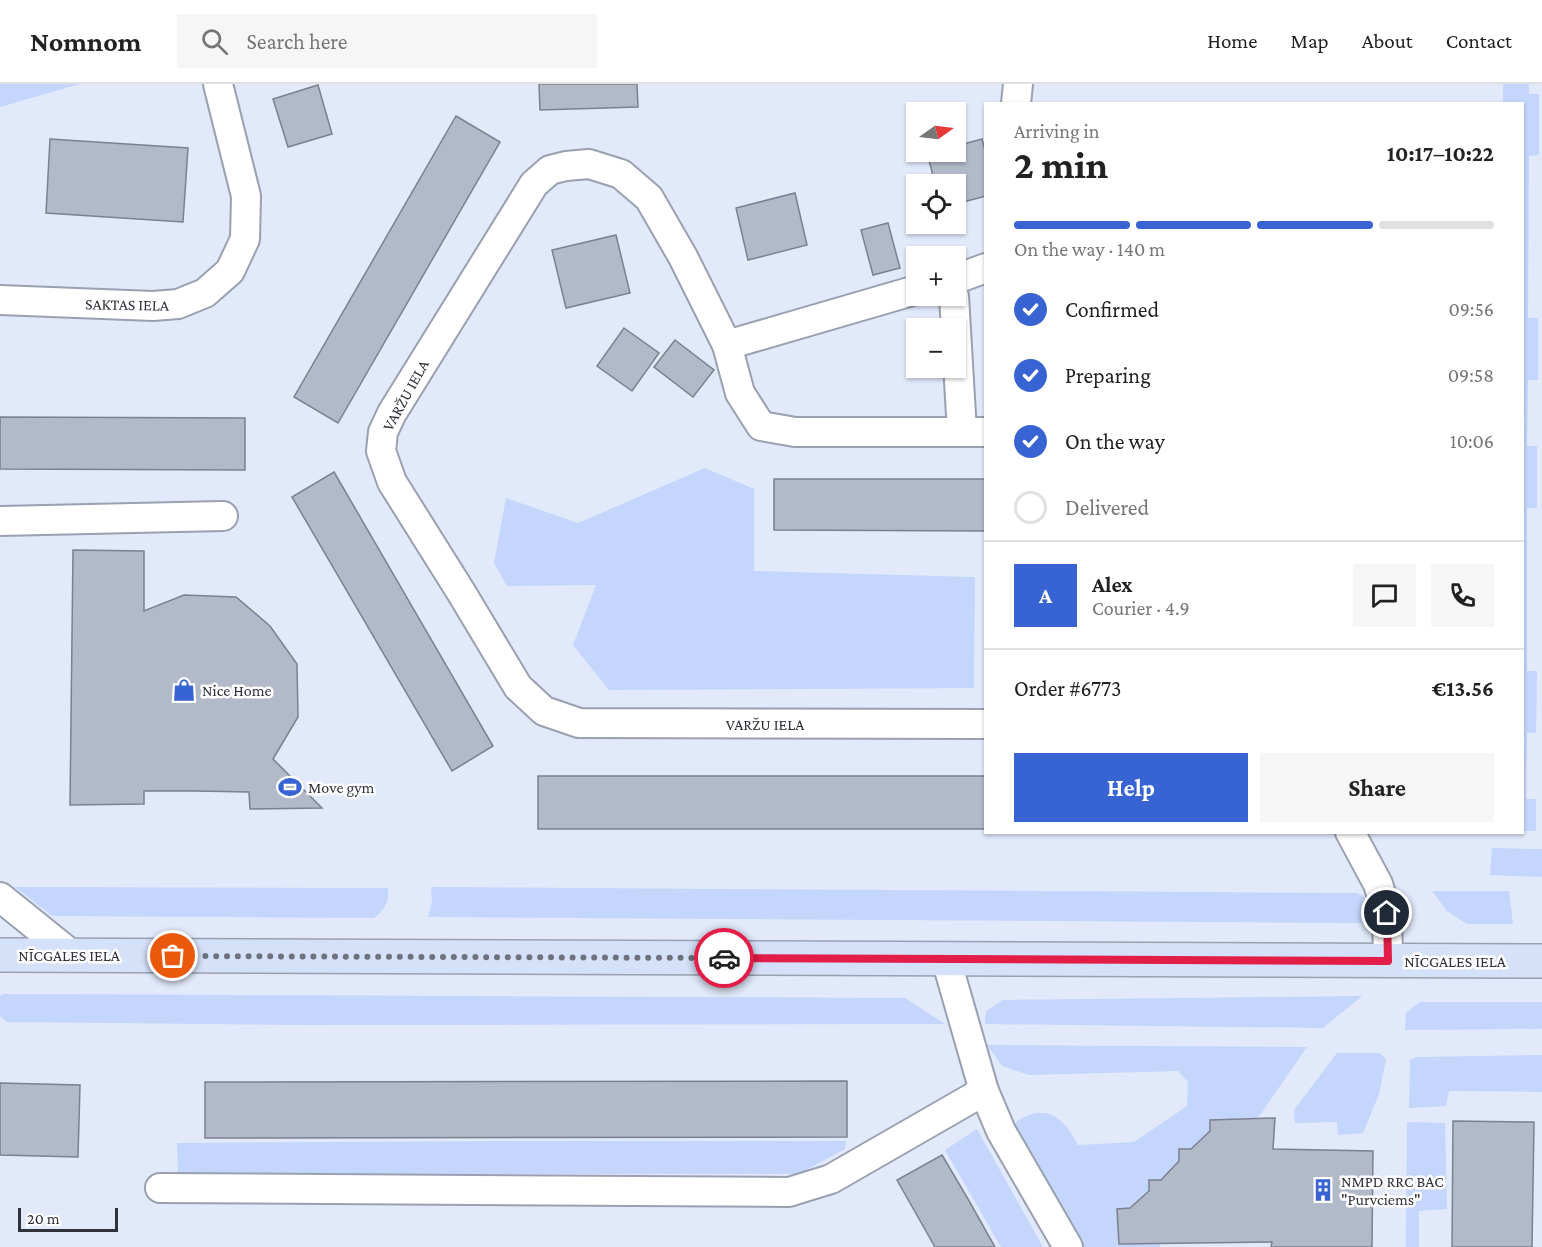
<!DOCTYPE html>
<html lang="en">
<head>
<meta charset="utf-8">
<style>
	:root { --surface:#fff; --page:#f6f6f6; --text:#222; --muted:#767676; --line:#e0e0e0; --accent:#3863d3 }
	body { margin:0; font-family:"Crimson Pro",serif; background:var(--page); color:var(--text); height:100vh; display:flex; flex-direction:column; font-size:22px; white-space:nowrap }
	* { box-sizing:border-box; margin:0 }
	p { font-size:20px; color:var(--muted) }
	.icon { flex:none; width:33px; height:33px; fill:none; stroke:currentColor; stroke-width:2; stroke-linecap:round; stroke-linejoin:round }
	.map { position:relative; flex:1; overflow:hidden }
	.side { position:absolute; left:984px; top:18px; width:540px; height:732px; display:flex; flex-direction:column; background:var(--surface); border-radius:0px; box-shadow:0 2px 4px #0004 }
	.side>* { flex:none }
	.needle { width:39px; rotate:76deg }
	.buttons { position:absolute; left:906px; top:18px; display:grid; gap:12px }
	.buttons a { display:grid; place-items:center; width:60px; height:60px; border-radius:0px; background:var(--surface); box-shadow:0 2px 4px #0004; font-size:30px }
	.scale { position:absolute; left:18px; bottom:15px; width:100px; box-sizing:border-box; padding-left:6px; border:3px solid #2f3238; border-top:0; font-size:16px; line-height:21px; white-space:nowrap; color:#2f3238; -webkit-text-stroke:4px #fff; paint-order:stroke }
	.pin { position:absolute; display:grid; place-items:center; width:51px; height:51px; color:#fff; margin:-26px; border:3px solid #fff; border-radius:50%; box-shadow:0 2px 6px #0007 }
	.courier { position:absolute; display:grid; place-items:center; width:60px; height:60px; margin:-30px; border:4px solid #e11d48; border-radius:50%; background:#fff; color:#222; box-shadow:0 2px 8px #0007 }
	.summary em { font-style:normal; font-weight:700 }
	.summary div { display:flex; flex-direction:column-reverse }
	.summary { display:flex; align-items:center; justify-content:space-between; height:102px; padding:0 30px }
	h1 { font-size:39px; font-weight:700; line-height:45px }
	.bar { display:grid; grid-template-columns:repeat(4,1fr); gap:9px 6px; align-content:center; height:72px; padding:0 30px }
	.bar i { height:8px; border-radius:4px; background:var(--line) }
	.bar .current { background:var(--accent) }
	.bar p { grid-column:span 4 }
	.line { display:flex; align-items:center; gap:15px; padding:0 30px; border-top:2px solid var(--line) }
	.line div { flex:1 }
	.round { display:grid; place-items:center; flex:none; width:63px; height:63px; border-radius:0px; background:var(--page) }
	ol { padding:0 30px; list-style:none }
	li { display:flex; align-items:center; gap:18px; height:66px }
	li p { margin-inline-start:auto }
	li .icon { padding:6px; border-radius:50%; background:var(--accent); color:#fff; stroke-width:4 }
	li:last-child { color:var(--muted) }
	li i { width:33px; height:33px; border:3px solid var(--line); border-radius:50% }
	.cta { display:flex; gap:12px; margin-top:auto; padding:12px 30px }
	.cta a { flex:1; height:69px; border-radius:0px; background:var(--accent); color:#fff; font-size:24px; font-weight:700; line-height:69px; text-align:center }
	.cta a+a { background:var(--page); color:var(--text) }
	header { display:flex; align-items:center; gap:36px; box-sizing:border-box; height:84px; padding:0 30px; background:var(--surface); border-bottom:2px solid var(--line) }
	header strong { font-size:28px }
	nav { display:flex; gap:33px; margin-inline-start:auto; font-size:21px }
	.search { width:420px; height:54px; background:var(--page); display:flex; align-items:center; gap:15px; box-sizing:border-box; padding:0 21px; border-radius:0px; color:var(--muted); font-size:22px }
	.map>svg:first-child { display:block }
	.green { fill:#c4d6fc }
	.building { fill:#b2b9c9; stroke:#7a8190; stroke-width:1.5 }
	.lines { fill:none; stroke-linecap:round; stroke-linejoin:round }
	.street-casing { stroke:#99a0af; stroke-width:32 }
	.secondary-casing { stroke:#99a0af; stroke-width:36 }
	.street { stroke:#fff; stroke-width:28 }
	.secondary { stroke:#d5e0f9; stroke-width:33 }
	.done { stroke:#6d727c; stroke-width:6; stroke-dasharray:0 10.8 }
	.route { stroke:#e11d48; stroke-width:8 }
	.labels { text-anchor:middle; stroke-width:5; stroke-linejoin:round; paint-order:stroke }
	.street-label { font-size:16px; fill:#2f3238; stroke:#fff }
	.poi-label { font-size:16px; fill:#2f3238; stroke:#fff; text-anchor:start }
</style>
</head>
<body>
<header>
<strong>Nomnom</strong>
<div class="search"><svg class="icon" aria-label="search" viewBox="0 0 24 24"><circle cx="10" cy="10" r="6"/><path d="M15 15l6 6"/></svg>Search here</div>
<nav><a>Home</a><a>Map</a><a>About</a><a>Contact</a></nav>
</header>
<div class="map">
<svg width="1542" height="1163" viewBox="0 0 1542 1163">
	<rect width="100%" height="100%" fill="#e1e9fa"/>
	<g class="green">
		<polygon points="0,0 80,0 0,23"/>
		<polygon points="1503,0 1529,0 1529,10 1539,10 1539,71 1529,72 1528,234 1538,234 1538,296 1528,296 1527,362 1537,362 1537,424 1527,424 1527,587 1537,587 1536,649 1527,649 1526,715 1536,715 1536,747 1522,747 1522,20 1503,19"/>
		<polygon points="705,384 754,405 754,487 975,493 974,604 609,606 573,561 596,501 507,502 494,479 506,414 578,439"/>
		<polygon points="1492,764 1542,765 1542,793 1490,791"/>
		<path d="M15,803L388,804C389,819 385,825 374,834L52,832Z"/>
		<polygon points="431,803 1357,809 1369,817 1372,830 1366,839 428,833 432,818"/>
		<polygon points="1432,807 1509,807 1513,840 1467,840 1447,827"/>
		<polygon points="3,910 905,914 945,940 302,941 7,938 0,932 0,912"/>
		<polygon points="1362,912 1323,944 985,940 986,927 1003,916"/>
		<polygon points="1420,918 1542,918 1542,945 1405,946 1406,929"/>
		<path d="M987,961L1307,963L1258,1034L1210,1036V1047L1161,1096L1150,1097L1149,1107L1130,1124L1117,1125L1119,1160H1160V1163H1078L1016,1051V1038C1046,1018 1063,1033 1078,1061L1134,1058L1187,1022L1188,998L1178,987L1029,991L1002,982Z"/>
		<polygon points="1337,969 1379,969 1386,975 1379,1010 1363,1049 1338,1051 1337,1038 1295,1039 1294,1026"/>
		<polygon points="1542,971 1542,1008 1449,1007 1446,1022 1409,1024 1410,976 1417,973"/>
		<polygon points="1407,1038 1445,1039 1447,1125 1419,1127 1419,1163 1406,1163"/>
		<polygon points="977,1045 1043,1163 1001,1163 945,1066"/>
		<polygon points="516,1057 846,1057 845,1065 799,1090 178,1090 177,1059"/>
	</g>
	<g class="building">
		<polygon points="539,0 637,0 638,23 540,26"/>
		<polygon points="318,1 332,50 288,63 273,15"/>
		<polygon points="456,32 500,58 338,339 294,313"/>
		<polygon points="50,55 188,64 183,138 46,129"/>
		<polygon points="982,55 986,70 986,112 956,120 956,100 935,100 927,68 956,68 956,62"/>
		<polygon points="795,109 807,161 748,176 736,124"/>
		<polygon points="888,139 900,184 873,191 861,146"/>
		<polygon points="616,151 630,209 566,224 552,166"/>
		<polygon points="624,244 659,269 632,307 597,282"/>
		<polygon points="675,256 714,286 693,313 654,283"/>
		<polygon points="0,333 245,334 245,386 0,385"/>
		<polygon points="334,388 493,662 452,687 292,413"/>
		<polygon points="774,395 986,395 986,447 774,446"/>
		<polygon points="73,466 144,467 144,527 184,511 236,513 270,542 297,580 298,633 273,675 322,724 250,725 249,708 196,707 144,707 144,720 70,721"/>
		<rect x="538" y="692" width="448" height="53"/>
		<polygon points="847,997 847,1053 205,1054 205,998"/>
		<polygon points="0,999 80,1001 78,1073 0,1071"/>
		<polygon points="1275,1034 1273,1065 1373,1067 1372,1163 1271,1163 1272,1158 1119,1160 1117,1125 1130,1124 1149,1107 1149,1096 1161,1096 1179,1077 1179,1065 1191,1065 1210,1047 1210,1036"/>
		<polygon points="1453,1037 1534,1038 1532,1163 1452,1163"/>
		<polygon points="942,1071 968,1115 995,1163 935,1163 897,1096"/>
	</g>
	<g class="lines">
		<g class="street-casing">
			<g id="street">
				<polyline points="1016,20 1018,0"/>
				<polyline points="956,195 986,184"/>
				<polyline points="954,212 962,348"/>
				<polyline points="0,216 153,222 178,220 205,209 230,187 245,155 246,112 218,0"/>
				<polyline points="727,261 916,206"/>
				<polyline points="986,348 795,348 761,342 740,309 727,261 683,173 649,114 621,90 589,80 566,82 550,86 534,100 392,329 383,348 381,367 392,398 461,508 518,603 544,627 579,639 986,640"/>
				<polyline points="0,437 223,432"/>
				<polyline points="1350,748 1378,800 1387,829 1388,877"/>
				<polyline points="0,813 72,871"/>
				<polyline points="946,875 984,1007 1001,1047 1068,1163"/>
				<polyline points="160,1104 789,1108 831,1095 984,1007"/>
			</g>
		</g>
		<g class="secondary-casing">
			<polyline id="secondary" points="0,871 1542,877"/>
		</g>
		<use href="#street" class="street"/>
		<use href="#secondary" class="secondary"/>
	</g>
	<g class="lines">
		<polyline class="done" points="173,872 724,874"/>
		<polyline class="route" points="724,874 1388,877 1387,829"/>
	</g>
	<defs>
		<g id="shop-bare" transform="scale(1.8)"><path d="M-5-2.5h2.3a2.7 3.5 0 0 1 5.4 0H5L5.5 6h-11ZM-1.5-2.5h3a1.5 2.3 0 0 0-3 0Z" fill="#3863d3" stroke="#fff" stroke-width="2.5" paint-order="stroke"/></g>
		<g id="stadium-bare" transform="scale(1.8)"><path d="M0-5a6.5 5 0 1 0 0 10a6.5 5 0 1 0 0-10ZM-3.5-1.8h7v3.6h-7Z" fill="#3863d3" stroke="#fff" stroke-width="2.5" paint-order="stroke"/></g>
		<g id="building-bare" transform="scale(1.8)"><path d="M-4-6H4V6H1V3H-1V6H-4ZM-2.5-4.3h1.7v1.8h-1.7ZM.8-4.3h1.7v1.8H.8ZM-2.5-1h1.7V.8h-1.7ZM.8-1h1.7V.8H.8Z" fill="#3863d3" stroke="#fff" stroke-width="2.5" paint-order="stroke"/></g>
	</defs>
	<g fill-rule="evenodd">
		<use href="#shop-bare" x="184" y="606"/>
		<use href="#stadium-bare" x="290" y="703"/>
		<use href="#building-bare" x="1323" y="1106"/>
	</g>
	<g class="labels">
		<g class="street-label">
			<text transform="translate(127 220) rotate(1)" y="6">SAKTAS IELA</text>
			<text transform="translate(405 311) rotate(-61)" y="6">VARŽU IELA</text>
			<text x="765" y="646">VARŽU IELA</text>
			<text x="69" y="877">NĪCGALES IELA</text>
			<text x="1455" y="883">NĪCGALES IELA</text>
		</g>
		<g class="poi-label">
			<text x="202" y="612">Nice Home</text>
			<text x="308" y="709">Move gym</text>
			<text x="1341" y="1103">NMPD RRC BAC<tspan x="1341" dy="18">"Purvciems"</tspan></text>
		</g>
	</g>
</svg>
<div class="buttons">
<a><svg class="needle" viewBox="-14 -14 28 28"><path d="M0-13l5 13h-10z" fill="#e53935"/><path d="M0 13l5-13h-10z" fill="#767676"/></svg></a>
<a><svg class="icon" aria-label="locate" viewBox="0 0 24 24"><circle cx="12" cy="12" r="6"/><path d="M12 2v4M12 18v4M2 12h4M18 12h4"/></svg></a>
<a>+</a>
<a>−</a>
</div>
<div class="scale">20 m</div>
<div class="pin" style="left:173px;top:872px;background:#ea580c"><svg class="icon" aria-label="bag" viewBox="0 0 24 24"><path d="M5 8h14l-1 12H6zM9 8a3 3 0 0 1 6 0"/></svg></div>
<div class="pin" style="left:1387px;top:829px;background:#1f2937"><svg class="icon" aria-label="home" viewBox="0 0 24 24"><path d="M3 11l9-7 9 7M6 9v11h12V9"/></svg></div>
<div class="courier" style="left:724px;top:874px"><svg class="icon" aria-label="car" viewBox="0 0 24 24"><path d="M5 17H2v-5l4-1 3-4h7l3 4 3 1v5h-3M9 17h6M6 11h13"/><circle cx="7" cy="17" r="2"/><circle cx="17" cy="17" r="2"/></svg></div>
<section class="side">
<div class="summary"><div><h1>2 min</h1><p>Arriving in</p></div><em>10:17–10:22</em></div>
<div class="bar"><i class="current"></i><i class="current"></i><i class="current"></i><i></i><p>On the way · 140 m</p></div>
<ol>
<li><svg class="icon" aria-label="check" viewBox="0 0 24 24"><path d="M5 12l5 5 9-10"/></svg>Confirmed<p>09:56</p></li>
<li><svg class="icon" aria-label="check" viewBox="0 0 24 24"><path d="M5 12l5 5 9-10"/></svg>Preparing<p>09:58</p></li>
<li><svg class="icon" aria-label="check" viewBox="0 0 24 24"><path d="M5 12l5 5 9-10"/></svg>On the way<p>10:06</p></li>
<li><i></i>Delivered</li>
</ol>
<div class="line" style="height:108px"><b class="round" style="background:var(--accent);color:#fff">A</b><div><b>Alex</b><p>Courier · 4.9</p></div><a class="round"><svg class="icon" aria-label="chat" viewBox="0 0 24 24"><path d="M4 5h16v11H9l-5 4z"/></svg></a><a class="round"><svg class="icon" aria-label="phone" viewBox="0 0 24 24"><path d="M5 4h4l2 5-3 2q2 4 5 5l2-3 5 2v4C11 20 4 13 5 4z"/></svg></a></div>
<div class="line" style="height:78px"><div>Order #6773</div><b>€13.56</b></div>
<div class="cta"><a>Help</a><a>Share</a></div>
</section>
</div>
</body>
</html>
